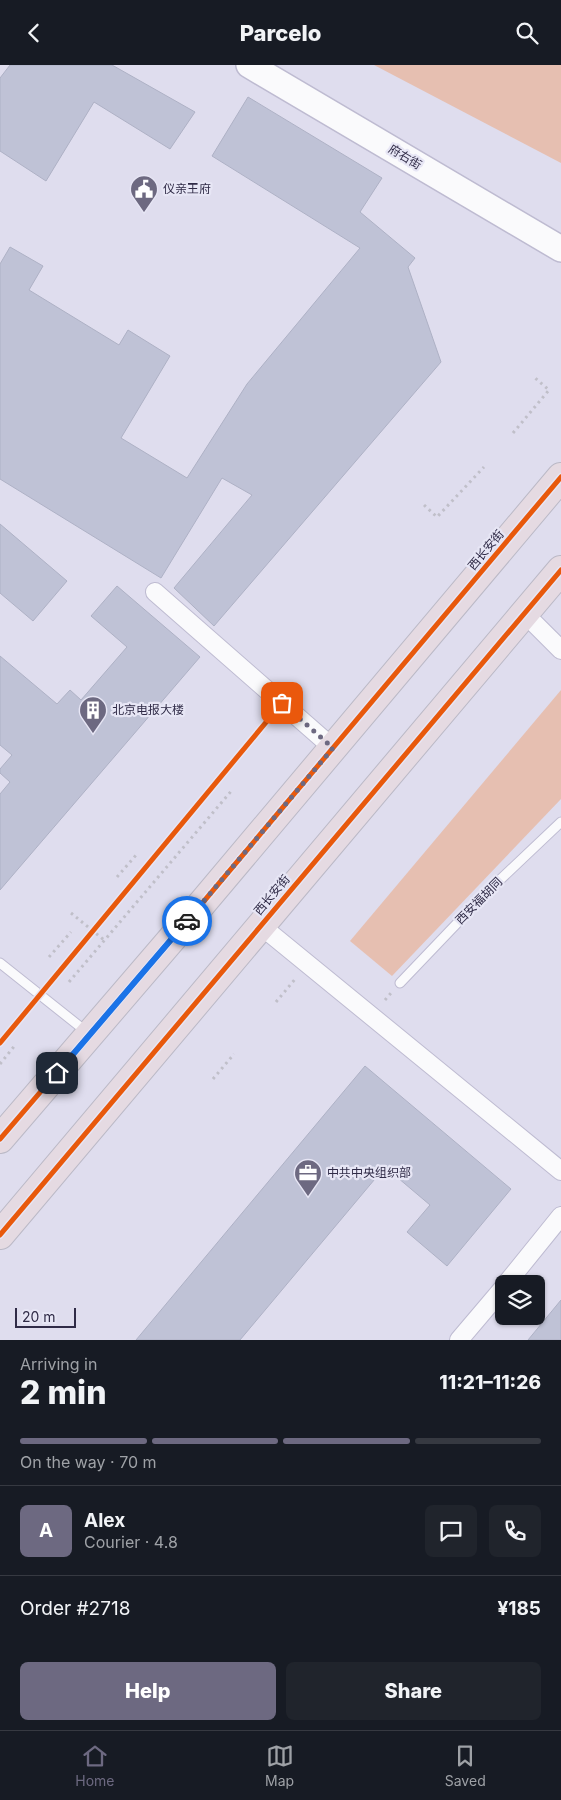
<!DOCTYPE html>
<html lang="en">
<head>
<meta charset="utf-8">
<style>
	:root { --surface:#171b24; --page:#20242c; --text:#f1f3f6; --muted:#9ea1a6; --line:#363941; --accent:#6d6981 }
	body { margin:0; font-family:Inter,"Noto Sans SC",sans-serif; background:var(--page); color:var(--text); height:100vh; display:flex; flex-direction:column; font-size:19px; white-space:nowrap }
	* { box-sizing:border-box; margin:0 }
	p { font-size:16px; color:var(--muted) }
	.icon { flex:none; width:28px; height:28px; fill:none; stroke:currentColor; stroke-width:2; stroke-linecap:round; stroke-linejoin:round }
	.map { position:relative; height:1275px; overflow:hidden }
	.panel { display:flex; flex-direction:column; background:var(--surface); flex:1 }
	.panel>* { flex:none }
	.fabs { position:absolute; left:495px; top:1210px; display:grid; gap:10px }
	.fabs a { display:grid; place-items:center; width:50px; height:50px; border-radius:8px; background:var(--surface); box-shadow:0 1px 4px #0004; font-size:25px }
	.scale { position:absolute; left:15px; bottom:12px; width:61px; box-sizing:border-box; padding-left:5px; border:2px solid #302b47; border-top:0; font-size:14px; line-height:18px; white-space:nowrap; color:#302b47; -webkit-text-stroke:4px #e7e6f5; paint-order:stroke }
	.pin { position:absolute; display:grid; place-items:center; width:42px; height:42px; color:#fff; margin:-21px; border-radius:10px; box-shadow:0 2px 8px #0006 }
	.courier { position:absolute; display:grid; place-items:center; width:50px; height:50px; margin:-25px; border:4px solid #1a73e8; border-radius:50%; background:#fff; color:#222; box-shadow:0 1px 6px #0007 }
	.summary em { font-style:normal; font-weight:800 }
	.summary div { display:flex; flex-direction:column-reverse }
	.summary { display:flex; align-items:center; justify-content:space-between; height:85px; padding:0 20px }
	h1 { font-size:32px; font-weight:800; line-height:38px }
	.bar { display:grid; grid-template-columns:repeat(4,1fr); gap:8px 5px; align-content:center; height:60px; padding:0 20px }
	.bar i { height:6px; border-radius:4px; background:var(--line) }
	.bar .active { background:var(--accent) }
	.bar p { grid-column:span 4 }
	.line { display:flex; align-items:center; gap:12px; padding:0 20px; border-top:1px solid var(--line) }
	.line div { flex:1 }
	.round { display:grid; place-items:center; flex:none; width:52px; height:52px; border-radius:8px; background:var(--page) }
	.action { display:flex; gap:10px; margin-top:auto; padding:10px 20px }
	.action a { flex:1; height:58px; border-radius:8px; background:var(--accent); color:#fff; font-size:20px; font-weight:800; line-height:58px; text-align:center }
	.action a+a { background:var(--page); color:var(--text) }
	header { display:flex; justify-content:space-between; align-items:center; height:65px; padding:0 20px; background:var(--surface); font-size:22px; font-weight:800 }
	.dock { display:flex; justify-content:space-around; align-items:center; height:70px; border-top:1px solid var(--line); background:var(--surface); font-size:14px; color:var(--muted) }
	.dock a { display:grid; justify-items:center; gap:2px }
	.dock .active { color:var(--accent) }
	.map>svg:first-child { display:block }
	.green { fill:#e6bfb1 }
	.building { fill:#bfc2d6; stroke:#aeb1c5 }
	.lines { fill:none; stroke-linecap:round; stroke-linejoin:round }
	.service-casing { stroke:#bebbd1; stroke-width:11 }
	.minor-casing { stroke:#bebbd1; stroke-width:20 }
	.secondary-casing { stroke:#bebbd1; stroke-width:28 }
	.trunk-casing { stroke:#bbb9c6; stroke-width:30 }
	.path { stroke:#c0bfc9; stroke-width:3; stroke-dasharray:2.5 4; stroke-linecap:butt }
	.service { stroke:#fafafc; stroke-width:9 }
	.minor { stroke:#fafafc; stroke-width:18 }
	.secondary { stroke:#fafafc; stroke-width:25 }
	.trunk { stroke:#e5dae2; stroke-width:28 }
	.cycleway-casing { stroke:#e7e6f5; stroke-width:8 }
	.cycleway { stroke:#e8590c; stroke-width:5 }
	.done { stroke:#6d6981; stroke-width:5; stroke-dasharray:0 9 }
	.route { stroke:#1a73e8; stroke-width:6 }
	.labels { text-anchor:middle; stroke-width:4.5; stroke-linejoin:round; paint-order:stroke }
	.street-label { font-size:12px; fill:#302b47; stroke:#e7e6f5 }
	.poi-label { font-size:12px; fill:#302b47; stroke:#e7e6f5; text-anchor:start }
</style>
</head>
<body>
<header><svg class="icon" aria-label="back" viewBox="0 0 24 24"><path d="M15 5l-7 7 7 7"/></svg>Parcelo<svg class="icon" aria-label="search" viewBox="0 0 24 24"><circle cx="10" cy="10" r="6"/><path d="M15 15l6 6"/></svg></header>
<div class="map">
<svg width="561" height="1275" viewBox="0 0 561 1275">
	<rect width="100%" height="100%" fill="#dfddee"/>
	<g class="green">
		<polygon points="374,0 561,0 561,98"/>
		<polygon points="561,625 561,734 392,911 350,876"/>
	</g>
	<g class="building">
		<polygon points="10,0 112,0 195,47 170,84 94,37 46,116 0,86 0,13"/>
		<polygon points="248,32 382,113 360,147 415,193 408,202 441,297 214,561 174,523 252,430 222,413 161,513 0,414 0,199 10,182 43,201 29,225 119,280 128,265 170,291 121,373 187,413 247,319 360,183 212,91"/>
		<polygon points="0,459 67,516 33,556 0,528"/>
		<polygon points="117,521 200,592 0,825 0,729 10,717 0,708 0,704 12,690 0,680 0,591 57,639 70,625 81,635 127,582 91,551"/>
		<polygon points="365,1001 511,1124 447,1201 407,1167 430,1140 385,1102 240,1275 136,1275"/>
		<polygon points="561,1235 561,1275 528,1275"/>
	</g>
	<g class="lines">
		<g class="service-casing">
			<g id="service">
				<polyline points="0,898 88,968"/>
				<polyline points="400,918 485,829 561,757"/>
			</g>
		</g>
		<g class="minor-casing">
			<g id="minor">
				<polyline points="155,527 333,683"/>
				<polyline points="525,549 561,585"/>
				<polyline points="260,860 561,1106"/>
				<polyline points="506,1219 561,1151"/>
				<polyline points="459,1275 504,1222"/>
			</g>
		</g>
		<g class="secondary-casing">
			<polyline id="secondary" points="249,0 561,184"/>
		</g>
		<g class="trunk-casing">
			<g id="trunk">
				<polyline points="0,1074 194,848 561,412"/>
				<polyline points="0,1170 561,505"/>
			</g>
		</g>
		<g class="path">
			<polyline points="513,368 549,325 534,312"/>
			<polyline points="424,440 437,452 484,402"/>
			<polyline points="117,812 137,789"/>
			<polyline points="71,848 104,875"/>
			<polyline points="49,892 71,867"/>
			<polyline points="69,917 233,724"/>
			<polyline points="385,935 391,928"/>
			<polyline points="276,937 296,913"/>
			<polyline points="0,999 16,979"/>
			<polyline points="213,1014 234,989"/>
		</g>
		<use href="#service" class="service"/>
		<use href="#minor" class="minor"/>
		<use href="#secondary" class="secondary"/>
		<use href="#trunk" class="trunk"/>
		<g class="cycleway-casing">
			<g id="cycleway">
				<polyline points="0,978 282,638"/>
				<polyline points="0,1074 194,848 561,412"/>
				<polyline points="0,1170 561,505"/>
			</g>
		</g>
		<use href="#cycleway" class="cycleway"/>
	</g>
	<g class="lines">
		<polyline class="done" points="187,856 333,683 282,638"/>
		<polyline class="route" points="57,1008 187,856"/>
	</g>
	<defs>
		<g id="civic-pin" transform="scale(1.4375)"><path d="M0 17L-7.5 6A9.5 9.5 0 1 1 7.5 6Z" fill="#6d6981" stroke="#e7e6f5"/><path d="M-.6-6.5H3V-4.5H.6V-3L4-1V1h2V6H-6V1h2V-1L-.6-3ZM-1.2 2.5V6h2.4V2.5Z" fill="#fff"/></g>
		<g id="building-pin" transform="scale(1.4375)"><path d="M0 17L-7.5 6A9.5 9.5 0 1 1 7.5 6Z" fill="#6d6981" stroke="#e7e6f5"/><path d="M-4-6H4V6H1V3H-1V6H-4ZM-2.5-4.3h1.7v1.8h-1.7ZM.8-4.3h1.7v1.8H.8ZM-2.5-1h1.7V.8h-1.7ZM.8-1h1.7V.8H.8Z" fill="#fff"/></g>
		<g id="office-pin" transform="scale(1.4375)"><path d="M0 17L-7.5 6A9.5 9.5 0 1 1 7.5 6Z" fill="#6d6981" stroke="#e7e6f5"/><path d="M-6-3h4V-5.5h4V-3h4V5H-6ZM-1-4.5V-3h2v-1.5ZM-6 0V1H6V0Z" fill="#fff"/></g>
	</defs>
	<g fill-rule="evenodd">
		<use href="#civic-pin" x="144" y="124"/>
		<use href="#building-pin" x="93" y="645"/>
		<use href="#office-pin" x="308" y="1108"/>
	</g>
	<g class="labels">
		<g class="street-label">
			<text transform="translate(405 92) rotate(31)" y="4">府右街</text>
			<text transform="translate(486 485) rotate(-50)" y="4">西长安街</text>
			<text transform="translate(272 830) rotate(-50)" y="4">西长安街</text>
			<text transform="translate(479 836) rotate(-45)" y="4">西安福胡同</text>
		</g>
		<g class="poi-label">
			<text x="163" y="128">仪亲王府</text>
			<text x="112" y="649">北京电报大楼</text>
			<text x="327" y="1112">中共中央组织部</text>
		</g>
	</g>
</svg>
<div class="fabs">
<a><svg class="icon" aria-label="layers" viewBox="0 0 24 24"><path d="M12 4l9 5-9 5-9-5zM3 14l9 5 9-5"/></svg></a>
</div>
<div class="scale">20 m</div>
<div class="pin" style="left:282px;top:638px;background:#ea580c"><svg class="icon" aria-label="bag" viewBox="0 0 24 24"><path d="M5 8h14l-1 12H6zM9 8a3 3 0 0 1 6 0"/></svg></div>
<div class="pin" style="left:57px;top:1008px;background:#1f2937"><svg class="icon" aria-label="home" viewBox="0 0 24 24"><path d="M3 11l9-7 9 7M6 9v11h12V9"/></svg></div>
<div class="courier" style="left:187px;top:856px"><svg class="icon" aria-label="car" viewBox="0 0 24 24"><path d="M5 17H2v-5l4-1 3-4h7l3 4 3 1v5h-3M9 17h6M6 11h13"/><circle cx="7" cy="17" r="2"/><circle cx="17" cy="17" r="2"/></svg></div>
</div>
<section class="panel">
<div class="summary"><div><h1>2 min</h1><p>Arriving in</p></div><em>11:21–11:26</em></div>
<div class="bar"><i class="active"></i><i class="active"></i><i class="active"></i><i></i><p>On the way · 70 m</p></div>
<div class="line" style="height:90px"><b class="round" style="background:var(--accent);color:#fff">A</b><div><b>Alex</b><p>Courier · 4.8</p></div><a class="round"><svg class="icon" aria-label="chat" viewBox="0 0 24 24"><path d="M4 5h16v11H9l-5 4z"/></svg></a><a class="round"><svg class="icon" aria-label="phone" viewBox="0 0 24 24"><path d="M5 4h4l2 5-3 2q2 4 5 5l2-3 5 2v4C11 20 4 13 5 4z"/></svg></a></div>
<div class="line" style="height:65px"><div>Order #2718</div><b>¥185</b></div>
<div class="action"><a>Help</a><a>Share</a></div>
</section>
<nav class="dock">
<a class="active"><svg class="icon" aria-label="home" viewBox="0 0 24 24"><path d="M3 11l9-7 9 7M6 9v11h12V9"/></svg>Home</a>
<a><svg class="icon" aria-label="map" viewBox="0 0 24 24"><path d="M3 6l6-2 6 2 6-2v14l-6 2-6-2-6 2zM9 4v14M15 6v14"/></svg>Map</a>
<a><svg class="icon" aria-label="saved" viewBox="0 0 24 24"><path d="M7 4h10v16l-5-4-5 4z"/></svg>Saved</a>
</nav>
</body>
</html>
